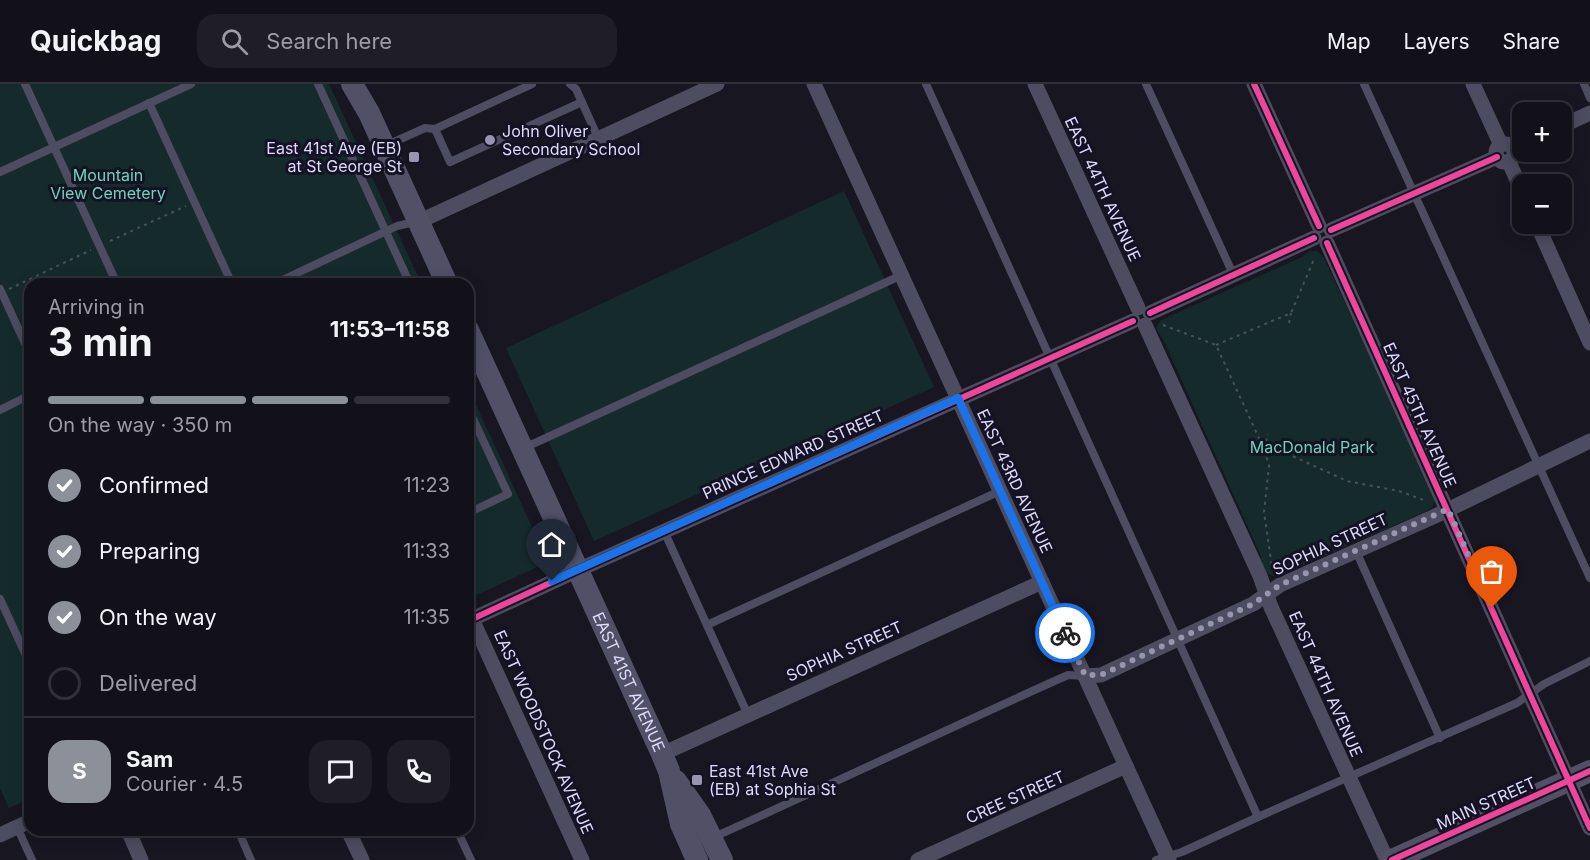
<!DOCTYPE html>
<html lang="en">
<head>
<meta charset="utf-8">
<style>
	:root { --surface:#121019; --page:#1f1e26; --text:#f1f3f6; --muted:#9c9da2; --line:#313038; --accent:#8c9099 }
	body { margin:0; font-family:Inter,sans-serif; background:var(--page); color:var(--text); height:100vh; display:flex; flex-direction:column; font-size:22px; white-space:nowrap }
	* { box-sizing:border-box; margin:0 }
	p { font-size:20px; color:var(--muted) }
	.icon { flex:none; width:33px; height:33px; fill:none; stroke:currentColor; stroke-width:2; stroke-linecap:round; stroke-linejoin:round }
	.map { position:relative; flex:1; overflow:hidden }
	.sheet { position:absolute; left:24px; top:194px; width:450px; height:558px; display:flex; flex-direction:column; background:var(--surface); border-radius:18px; box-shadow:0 3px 15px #0003,0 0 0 2px var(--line) }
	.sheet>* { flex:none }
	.tools { position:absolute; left:1512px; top:18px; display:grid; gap:12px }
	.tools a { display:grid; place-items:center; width:60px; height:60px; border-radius:12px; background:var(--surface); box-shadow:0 3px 15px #0003,0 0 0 2px var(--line); font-size:30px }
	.pin { position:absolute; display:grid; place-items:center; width:51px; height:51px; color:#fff; margin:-62px -26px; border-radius:50% 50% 50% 0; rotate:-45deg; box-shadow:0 0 6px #0007 }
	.pin .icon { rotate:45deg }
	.courier { position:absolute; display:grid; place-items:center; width:60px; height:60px; margin:-30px; border:4px solid #1a73e8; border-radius:50%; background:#fff; color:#222; box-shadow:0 2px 8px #0007 }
	.overview em { font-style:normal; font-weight:700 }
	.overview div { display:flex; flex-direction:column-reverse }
	.overview { display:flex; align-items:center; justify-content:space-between; height:102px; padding:0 24px }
	h1 { font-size:39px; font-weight:700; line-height:45px }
	.bar { display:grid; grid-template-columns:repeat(4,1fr); gap:9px 6px; align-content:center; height:72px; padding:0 24px }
	.bar i { height:8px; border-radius:4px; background:var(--line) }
	.bar .active { background:var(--accent) }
	.bar p { grid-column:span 4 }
	.line { display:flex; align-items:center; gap:15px; padding:0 24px; border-top:2px solid var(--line) }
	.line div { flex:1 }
	.round { display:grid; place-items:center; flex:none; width:63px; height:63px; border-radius:18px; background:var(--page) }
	ol { padding:0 24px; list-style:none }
	li { display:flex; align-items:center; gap:18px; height:66px }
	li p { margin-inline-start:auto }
	li .icon { padding:6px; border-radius:50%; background:var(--accent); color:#fff; stroke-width:4 }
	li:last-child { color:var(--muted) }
	li i { width:33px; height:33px; border:3px solid var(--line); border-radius:50% }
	header { display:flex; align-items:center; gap:36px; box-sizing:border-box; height:84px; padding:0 30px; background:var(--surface); border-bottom:2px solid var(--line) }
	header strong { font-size:28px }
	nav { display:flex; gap:33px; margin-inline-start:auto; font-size:21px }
	.search { width:420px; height:54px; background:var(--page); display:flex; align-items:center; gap:15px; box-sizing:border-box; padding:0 21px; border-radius:18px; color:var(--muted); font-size:22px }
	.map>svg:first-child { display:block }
	.green { fill:#152b2b }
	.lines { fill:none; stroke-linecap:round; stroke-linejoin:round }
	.path { stroke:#48525d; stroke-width:2; stroke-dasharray:3 4.5; stroke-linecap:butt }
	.service { stroke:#4d4c60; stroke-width:8 }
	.minor { stroke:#4d4c60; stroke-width:15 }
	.secondary { stroke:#515067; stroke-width:22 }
	.cycleway-casing { stroke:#151225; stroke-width:10 }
	.cycleway { stroke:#ed469a; stroke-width:6 }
	.done { stroke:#9895af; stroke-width:6; stroke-dasharray:0 10.8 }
	.route { stroke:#1a73e8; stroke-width:8 }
	.poi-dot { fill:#9895af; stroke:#151225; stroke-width:2 }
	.labels { text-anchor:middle; stroke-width:6; stroke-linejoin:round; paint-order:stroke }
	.poi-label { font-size:16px; fill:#dddafb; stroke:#151225; text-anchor:start }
	.park-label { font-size:16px; fill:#6dd4b9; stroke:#151225 }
	.street-label { font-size:16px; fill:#dddafb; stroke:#151225 }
</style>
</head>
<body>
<header>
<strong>Quickbag</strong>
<div class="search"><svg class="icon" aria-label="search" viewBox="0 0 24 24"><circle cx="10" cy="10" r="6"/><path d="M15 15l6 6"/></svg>Search here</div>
<nav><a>Map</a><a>Layers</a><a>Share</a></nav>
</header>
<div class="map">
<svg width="1590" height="776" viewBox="0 0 1590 776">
	<rect width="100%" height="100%" fill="#181621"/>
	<g class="green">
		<polygon points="0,0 329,0 421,199 30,200 30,715 9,724 0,704"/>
		<polygon points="844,107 934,303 594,457 506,264"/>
		<path d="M1310,167H1317L1324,174L1436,413L1433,422L1427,427L1279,492C1266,494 1261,483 1261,472L1164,257L1156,244L1161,236L1302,173Z"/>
		<polygon points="468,303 548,478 468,515"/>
	</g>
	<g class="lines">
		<g class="path">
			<polyline points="110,157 186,122"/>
			<polyline points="9,205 91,166"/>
			<polyline points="1289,239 1291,229"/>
			<polyline points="1163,241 1216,261 1264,365 1269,382 1264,428 1272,483"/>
			<polyline points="1216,261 1291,229 1315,173"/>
			<polyline points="1264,365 1288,370 1347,397 1399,407 1426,417"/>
			<polyline points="1264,365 1268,350"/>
		</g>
		<g class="service">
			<polyline points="25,0 117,200"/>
			<polyline points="318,0 410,200"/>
			<polyline points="570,0 576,5 598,54"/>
			<polyline points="926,0 1258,733"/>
			<polyline points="1146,0 1233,190"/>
			<polyline points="1364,0 1590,494"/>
			<polyline points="1584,0 1590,14"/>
			<polyline points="149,19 232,200"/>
			<polyline points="435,45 450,78 582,18"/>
			<polyline points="385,62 425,44 435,45 532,0"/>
			<polyline points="0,88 191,0"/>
			<polyline points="274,200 397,142 415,138"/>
			<polyline points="0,205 30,270"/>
			<polyline points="468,324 508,410 468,429"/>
			<polyline points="0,326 30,311"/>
			<polyline points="524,364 902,191"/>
			<polyline points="664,447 748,631"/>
			<polyline points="1356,467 1440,654"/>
			<polyline points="0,515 30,580"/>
			<polyline points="707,541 1000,407"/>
			<polyline points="17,743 32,776"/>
			<polyline points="238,746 251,776"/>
			<polyline points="457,746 471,776"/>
			<path d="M714,753C832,700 949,644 1068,591L1085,592"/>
			<polyline points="1156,776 1182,768 1258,733 1517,619 1544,600 1590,577"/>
		</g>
		<g class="minor">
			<polyline points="814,0 1169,776"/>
			<polyline points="1035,0 1138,224"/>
			<polyline points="1254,0 1319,142"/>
			<polyline points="1473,0 1501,61"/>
			<polyline points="1562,42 1590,29"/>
			<circle cx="1505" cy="69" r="9"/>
			<polyline points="1509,78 1522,107"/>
			<polyline points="418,138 717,0"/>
			<polyline points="1537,140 1590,259"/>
			<polyline points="1331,146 1497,73"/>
			<polyline points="1327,159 1590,744"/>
			<polyline points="1150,229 1314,154"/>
			<polyline points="1145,241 1260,492 1271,523 1387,776"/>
			<polyline points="472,535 582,776"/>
			<polyline points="468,537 578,486 1133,237"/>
			<polyline points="1085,592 1101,591 1253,520 1280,501 1433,433 1590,357"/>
			<polyline points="662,670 1042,498"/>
			<polyline points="128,746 141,776"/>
			<polyline points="348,746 362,776"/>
			<polyline points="0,751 30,737"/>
			<polyline points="918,776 1126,682"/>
		</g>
		<g class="secondary">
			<polyline points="352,0 369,29 447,200"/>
			<path id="s1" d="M468,246L662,670L669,687L681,740L697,776"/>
			<polyline points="676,697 700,731 722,776"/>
			<polyline points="1392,776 1590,687"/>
		</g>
		<g class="cycleway-casing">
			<g id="cycleway">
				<polyline points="1254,0 1319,142"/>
				<polyline points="1331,146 1497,73"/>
				<polyline points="1327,159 1590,744"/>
				<polyline points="1150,229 1314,154"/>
				<polyline points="468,537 578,486 1133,237"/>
				<polyline points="1392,776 1590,687"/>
			</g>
		</g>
		<use href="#cycleway" class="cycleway"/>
	</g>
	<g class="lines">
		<polyline class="done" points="1065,549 1085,591 1101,591 1253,520 1280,501 1448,425 1492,524"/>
		<polyline class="route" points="552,497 958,314 1065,549"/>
	</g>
	<g class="poi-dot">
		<circle cx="490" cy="56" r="6"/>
		<rect x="408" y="67" width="12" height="12" rx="3"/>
		<rect x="691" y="690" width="12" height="12" rx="3"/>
	</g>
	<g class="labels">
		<g class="poi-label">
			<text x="502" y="53">John Oliver<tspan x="502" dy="18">Secondary School</tspan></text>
			<text x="402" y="70" text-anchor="end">East 41st Ave (EB)<tspan x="402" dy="18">at St George St</tspan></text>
			<text x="709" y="693">East 41st Ave<tspan x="709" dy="18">(EB) at Sophia St</tspan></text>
		</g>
		<g class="park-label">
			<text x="108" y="97">Mountain<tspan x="108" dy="18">View Cemetery</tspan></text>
			<text x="1312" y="369">MacDonald Park</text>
		</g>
		<g class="street-label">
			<text transform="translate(1103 105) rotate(65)" y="6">EAST 44TH AVENUE</text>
			<text transform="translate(1420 331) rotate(66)" y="6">EAST 45TH AVENUE</text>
			<text transform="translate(793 370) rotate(-24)" y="6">PRINCE EDWARD STREET</text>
			<text transform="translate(1015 397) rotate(65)" y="6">EAST 43RD AVENUE</text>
			<text transform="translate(1330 460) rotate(-25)" y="6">SOPHIA STREET</text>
			<text transform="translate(844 567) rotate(-24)" y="6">SOPHIA STREET</text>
			<text dy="6" stroke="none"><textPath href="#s1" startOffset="387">EAST 41ST AVENUE</textPath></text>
			<text transform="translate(1326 600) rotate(66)" y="6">EAST 44TH AVENUE</text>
			<text transform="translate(544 648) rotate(66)" y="6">EAST WOODSTOCK AVENUE</text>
			<text transform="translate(1015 713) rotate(-24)" y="6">CREE STREET</text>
			<text transform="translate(1486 719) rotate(-24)" y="6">MAIN STREET</text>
		</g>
	</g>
</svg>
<div class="tools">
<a>+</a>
<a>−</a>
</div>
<div class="pin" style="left:1492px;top:524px;background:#ea580c"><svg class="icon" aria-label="bag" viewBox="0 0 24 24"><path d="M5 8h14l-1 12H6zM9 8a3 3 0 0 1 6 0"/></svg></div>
<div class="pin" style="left:552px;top:497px;background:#1f2937"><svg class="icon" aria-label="home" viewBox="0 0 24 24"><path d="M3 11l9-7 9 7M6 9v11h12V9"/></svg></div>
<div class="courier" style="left:1065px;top:549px"><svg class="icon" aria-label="bike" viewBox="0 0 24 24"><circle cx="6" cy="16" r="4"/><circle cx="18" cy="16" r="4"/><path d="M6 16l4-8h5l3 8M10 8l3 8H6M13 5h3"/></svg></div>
<section class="sheet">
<div class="overview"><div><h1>3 min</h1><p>Arriving in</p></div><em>11:53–11:58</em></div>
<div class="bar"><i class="active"></i><i class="active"></i><i class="active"></i><i></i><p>On the way · 350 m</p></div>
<ol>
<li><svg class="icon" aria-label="check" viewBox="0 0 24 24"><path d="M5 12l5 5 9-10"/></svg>Confirmed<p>11:23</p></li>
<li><svg class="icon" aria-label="check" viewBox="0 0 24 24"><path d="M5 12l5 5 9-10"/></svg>Preparing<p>11:33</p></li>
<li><svg class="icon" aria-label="check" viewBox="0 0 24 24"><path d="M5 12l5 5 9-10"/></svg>On the way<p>11:35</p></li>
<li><i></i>Delivered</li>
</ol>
<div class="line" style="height:108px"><b class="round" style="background:var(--accent);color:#fff">S</b><div><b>Sam</b><p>Courier · 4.5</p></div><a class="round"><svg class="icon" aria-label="chat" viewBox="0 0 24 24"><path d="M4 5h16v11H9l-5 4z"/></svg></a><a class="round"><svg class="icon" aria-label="phone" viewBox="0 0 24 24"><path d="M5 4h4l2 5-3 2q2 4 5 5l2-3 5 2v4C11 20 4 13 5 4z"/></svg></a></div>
</section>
</div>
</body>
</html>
